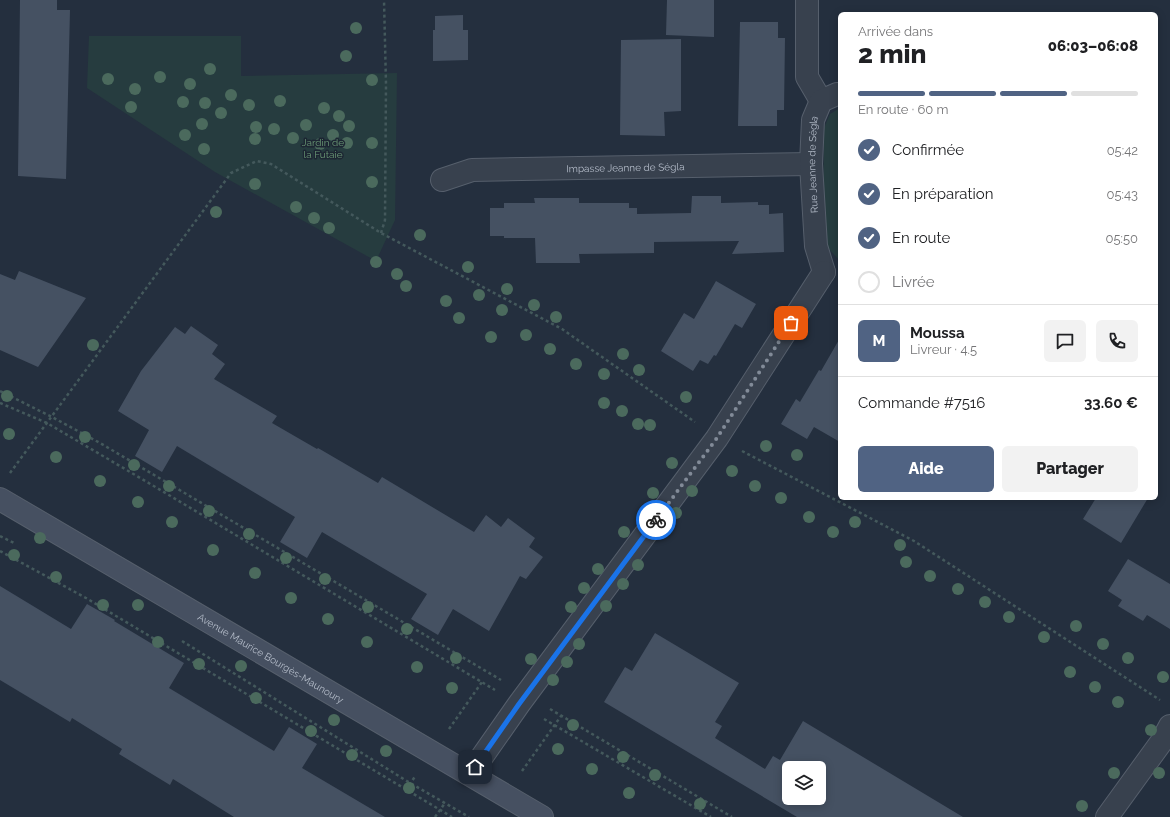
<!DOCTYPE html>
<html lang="fr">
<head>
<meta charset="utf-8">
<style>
	:root { --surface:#fff; --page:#f2f2f2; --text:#202124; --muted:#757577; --line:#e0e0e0; --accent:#506383 }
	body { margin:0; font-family:Raleway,sans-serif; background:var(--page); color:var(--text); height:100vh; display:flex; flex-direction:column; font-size:15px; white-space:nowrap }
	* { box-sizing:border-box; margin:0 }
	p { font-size:13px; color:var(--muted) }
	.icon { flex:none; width:22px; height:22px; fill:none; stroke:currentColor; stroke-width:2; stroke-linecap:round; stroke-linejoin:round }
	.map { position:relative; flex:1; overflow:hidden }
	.panel { position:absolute; left:838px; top:12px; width:320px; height:488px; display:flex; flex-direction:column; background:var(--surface); border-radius:6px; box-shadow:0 2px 10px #0003 }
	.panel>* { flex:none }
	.buttons { position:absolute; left:782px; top:761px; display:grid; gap:8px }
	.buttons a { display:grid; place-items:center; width:44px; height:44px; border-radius:6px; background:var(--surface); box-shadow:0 2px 10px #0003; font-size:20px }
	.pin { position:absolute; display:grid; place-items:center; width:34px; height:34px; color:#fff; margin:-17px; border-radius:8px; box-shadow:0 2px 6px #0006 }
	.courier { position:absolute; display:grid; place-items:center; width:40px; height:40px; margin:-20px; border:3px solid #1a73e8; border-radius:50%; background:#fff; color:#222; box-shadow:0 1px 5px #0007 }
	.headline em { font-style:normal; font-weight:800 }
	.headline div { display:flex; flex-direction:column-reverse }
	.headline { display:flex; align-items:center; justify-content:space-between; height:68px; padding:0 20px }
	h1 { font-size:26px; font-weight:800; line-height:30px }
	.bar { display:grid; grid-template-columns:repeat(4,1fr); gap:6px 4px; align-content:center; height:48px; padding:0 20px }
	.bar i { height:5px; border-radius:3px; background:var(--line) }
	.bar .current { background:var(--accent) }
	.bar p { grid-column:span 4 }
	.line { display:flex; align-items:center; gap:10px; padding:0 20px; border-top:1px solid var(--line) }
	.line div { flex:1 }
	.round { display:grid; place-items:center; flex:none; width:42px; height:42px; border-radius:6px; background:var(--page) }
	ol { padding:0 20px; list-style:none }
	li { display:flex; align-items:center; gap:12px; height:44px }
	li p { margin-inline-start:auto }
	li .icon { padding:4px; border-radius:50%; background:var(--accent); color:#fff; stroke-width:4 }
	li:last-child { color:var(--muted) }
	li i { width:22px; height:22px; border:2px solid var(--line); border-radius:50% }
	.cta { display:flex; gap:8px; margin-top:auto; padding:8px 20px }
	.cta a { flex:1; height:46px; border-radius:6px; background:var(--accent); color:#fff; font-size:16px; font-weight:800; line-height:46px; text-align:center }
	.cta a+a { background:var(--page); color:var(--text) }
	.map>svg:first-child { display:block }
	.green { fill:#263c3f }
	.building { fill:#455162; fill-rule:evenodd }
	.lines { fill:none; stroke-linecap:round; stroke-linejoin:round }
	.street-casing { stroke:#565f6c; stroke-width:24 }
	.secondary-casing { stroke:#565f6c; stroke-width:24 }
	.path { stroke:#44595c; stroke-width:2.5; stroke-dasharray:3 3; stroke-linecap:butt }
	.street { stroke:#38414e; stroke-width:22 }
	.secondary { stroke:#465061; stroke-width:22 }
	.tree { fill:#4b6a5d }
	.done { stroke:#828b98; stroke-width:4; stroke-dasharray:0 7.2 }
	.route { stroke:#1a73e8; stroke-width:5 }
	.labels { text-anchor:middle; stroke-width:3; stroke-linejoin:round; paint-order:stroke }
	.park-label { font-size:10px; fill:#6b9a76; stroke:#1d2633 }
	.street-label { font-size:10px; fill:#b4bcc9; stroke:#1d2633 }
</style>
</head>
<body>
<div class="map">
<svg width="1170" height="817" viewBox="0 0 1170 817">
	<rect width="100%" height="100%" fill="#242f3e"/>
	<g class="green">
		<polygon points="89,36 241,36 241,76 397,73 395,220 376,261 215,172 87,88"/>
		<polygon points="840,108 840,261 828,248 823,234 824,128 830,114"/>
	</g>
	<g class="building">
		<polygon points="20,0 57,0 57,10 70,10 66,179 18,176"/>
		<polygon points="667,0 714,0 714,37 666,35"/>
		<polygon points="463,15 463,30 468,30 468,60 433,61 433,30 435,30 435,16"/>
		<polygon points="740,22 778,22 778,38 785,38 784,110 777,110 777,126 738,126"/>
		<polygon points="681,39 681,111 664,112 665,136 620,135 621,40"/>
		<polygon points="692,196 721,196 721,203 758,202 758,205 769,205 769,214 783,213 784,252 732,254 739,241 654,242 654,253 579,254 580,263 536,263 535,238 504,238 504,236 490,236 490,208 504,208 504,203 535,203 534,198 579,198 579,203 629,203 629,208 637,208 637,214 691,213"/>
		<polygon points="19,271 86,298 38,367 0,350 0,274 15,280"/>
		<polygon points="716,281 756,304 742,328 735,324 716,356 714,355 708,364 700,360 693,371 661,351 684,313 694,319"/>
		<polygon points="191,326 218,345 212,354 225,364 214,379 277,416 272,423 317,449 318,448 378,483 382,477 474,532 486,515 501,527 508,518 535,538 529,547 543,557 526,579 520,576 489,631 453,609 438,635 411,619 427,594 322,532 307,558 280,542 295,517 177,446 162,472 135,456 149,430 118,411 141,371 175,327 185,334"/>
		<polygon points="840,338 840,442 814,427 807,439 781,424 796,399 800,402 819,370 821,371"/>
		<polygon points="1096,498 1148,498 1121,543 1083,519"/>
		<polygon points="1128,559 1170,584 1170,629 1147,615 1143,621 1118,606 1122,600 1108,591"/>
		<polygon points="0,586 71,629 87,604 115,620 114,621 184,663 169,688 274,751 289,727 317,744 302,768 385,817 234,817 173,779 170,785 119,754 122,749 72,718 70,722 0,680"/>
		<path d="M655,633L739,683L715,722L722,726L715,738L765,769L773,756L780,760L803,721L963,817H797L604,702L625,667L632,671ZM789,768H819V798H789Z"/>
	</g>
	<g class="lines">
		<g class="street-casing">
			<g id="street">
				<polyline points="807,0 807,77 821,101"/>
				<path id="s1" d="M442,180L472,170L811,164"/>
				<path id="s2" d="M824,272L816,246L811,164L813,120L821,101L837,94H840"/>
				<polyline points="470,774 519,704 717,438 824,272"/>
				<polyline points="1107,817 1162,741 1170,726"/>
			</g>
		</g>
		<g class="secondary-casing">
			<g id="secondary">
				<path id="s3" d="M0,499L542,817"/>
			</g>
		</g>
		<g class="path">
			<polyline points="381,233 385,220 386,84 384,0"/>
			<polyline points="0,391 52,417 100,443 501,680"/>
			<polyline points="0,403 47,423 147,482 495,690"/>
			<polyline points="742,451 914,541 1160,700"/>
			<polyline points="10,473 231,173 257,161 271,164 381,233 562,329 695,422"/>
			<polyline points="0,536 14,543"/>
			<polyline points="0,551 86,598 452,817"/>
			<polyline points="182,641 410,783 469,817"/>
			<polyline points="550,709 732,817"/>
			<polyline points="544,719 711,817"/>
			<polyline points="449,729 482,682"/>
			<polyline points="522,771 561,716"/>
			<polyline points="406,790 416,775"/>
			<polyline points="435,817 445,803"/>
		</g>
		<use href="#street" class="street"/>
		<use href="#secondary" class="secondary"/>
	</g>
	<g class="tree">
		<circle cx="356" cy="28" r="6"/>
		<circle cx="346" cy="56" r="6"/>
		<circle cx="210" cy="69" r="6"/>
		<circle cx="160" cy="77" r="6"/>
		<circle cx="108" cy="79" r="6"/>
		<circle cx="372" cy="80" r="6"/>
		<circle cx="190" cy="84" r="6"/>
		<circle cx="135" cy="89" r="6"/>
		<circle cx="231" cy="95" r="6"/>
		<circle cx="280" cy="101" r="6"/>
		<circle cx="183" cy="102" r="6"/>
		<circle cx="205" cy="103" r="6"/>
		<circle cx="249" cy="105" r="6"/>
		<circle cx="131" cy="107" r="6"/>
		<circle cx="324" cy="108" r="6"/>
		<circle cx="221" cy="113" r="6"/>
		<circle cx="339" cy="116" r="6"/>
		<circle cx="202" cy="124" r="6"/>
		<circle cx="306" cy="125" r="6"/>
		<circle cx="349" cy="126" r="6"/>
		<circle cx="256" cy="127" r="6"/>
		<circle cx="274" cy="129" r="6"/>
		<circle cx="185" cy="135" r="6"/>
		<circle cx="333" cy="135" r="6"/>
		<circle cx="293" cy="138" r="6"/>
		<circle cx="255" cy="139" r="6"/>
		<circle cx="347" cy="143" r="6"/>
		<circle cx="372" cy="143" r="6"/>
		<circle cx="320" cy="144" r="6"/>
		<circle cx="204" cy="149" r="6"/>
		<circle cx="372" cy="182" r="6"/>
		<circle cx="255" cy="184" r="6"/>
		<circle cx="296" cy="207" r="6"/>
		<circle cx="216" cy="212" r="6"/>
		<circle cx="314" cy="218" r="6"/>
		<circle cx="329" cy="228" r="6"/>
		<circle cx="420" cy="235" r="6"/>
		<circle cx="376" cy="262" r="6"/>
		<circle cx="468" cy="267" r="6"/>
		<circle cx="397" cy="274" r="6"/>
		<circle cx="406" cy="286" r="6"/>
		<circle cx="507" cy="289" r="6"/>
		<circle cx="479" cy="295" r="6"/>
		<circle cx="446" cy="301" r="6"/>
		<circle cx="534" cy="305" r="6"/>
		<circle cx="502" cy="310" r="6"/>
		<circle cx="556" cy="317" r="6"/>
		<circle cx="459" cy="318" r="6"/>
		<circle cx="526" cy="335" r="6"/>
		<circle cx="491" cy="337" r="6"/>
		<circle cx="93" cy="345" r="6"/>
		<circle cx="550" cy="349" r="6"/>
		<circle cx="623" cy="354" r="6"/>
		<circle cx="576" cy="364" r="6"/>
		<circle cx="639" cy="370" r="6"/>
		<circle cx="604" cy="374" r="6"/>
		<circle cx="7" cy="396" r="6"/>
		<circle cx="686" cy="397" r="6"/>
		<circle cx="604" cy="403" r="6"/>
		<circle cx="622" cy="411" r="6"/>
		<circle cx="638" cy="424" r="6"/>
		<circle cx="650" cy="425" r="6"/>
		<circle cx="9" cy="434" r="6"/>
		<circle cx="85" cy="437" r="6"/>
		<circle cx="766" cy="446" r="6"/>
		<circle cx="797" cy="455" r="6"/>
		<circle cx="56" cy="457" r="6"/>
		<circle cx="672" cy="463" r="6"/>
		<circle cx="134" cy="465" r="6"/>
		<circle cx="732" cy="471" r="6"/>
		<circle cx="100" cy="481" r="6"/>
		<circle cx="169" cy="486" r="6"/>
		<circle cx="755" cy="486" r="6"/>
		<circle cx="692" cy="491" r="6"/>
		<circle cx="653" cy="493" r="6"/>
		<circle cx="781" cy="498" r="6"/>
		<circle cx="138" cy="502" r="6"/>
		<circle cx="209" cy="511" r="6"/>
		<circle cx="676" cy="513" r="6"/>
		<circle cx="809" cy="517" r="6"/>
		<circle cx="172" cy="522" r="6"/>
		<circle cx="855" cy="522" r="6"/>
		<circle cx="624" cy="532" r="6"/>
		<circle cx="833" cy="532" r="6"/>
		<circle cx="661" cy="533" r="6"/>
		<circle cx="249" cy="534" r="6"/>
		<circle cx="40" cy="538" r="6"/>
		<circle cx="900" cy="545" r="6"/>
		<circle cx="213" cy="550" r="6"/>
		<circle cx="14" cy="555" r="6"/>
		<circle cx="286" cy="558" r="6"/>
		<circle cx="906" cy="562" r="6"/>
		<circle cx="638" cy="565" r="6"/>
		<circle cx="598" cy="569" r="6"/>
		<circle cx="255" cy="573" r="6"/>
		<circle cx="930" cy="576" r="6"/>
		<circle cx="56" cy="577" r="6"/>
		<circle cx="325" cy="579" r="6"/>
		<circle cx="623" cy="584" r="6"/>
		<circle cx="584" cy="588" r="6"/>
		<circle cx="958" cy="589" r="6"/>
		<circle cx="291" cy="598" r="6"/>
		<circle cx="985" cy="602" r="6"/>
		<circle cx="103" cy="605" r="6"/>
		<circle cx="138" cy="605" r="6"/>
		<circle cx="606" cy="606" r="6"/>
		<circle cx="368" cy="607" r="6"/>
		<circle cx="571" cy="607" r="6"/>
		<circle cx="1009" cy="617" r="6"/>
		<circle cx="328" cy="619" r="6"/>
		<circle cx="1076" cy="626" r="6"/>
		<circle cx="407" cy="629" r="6"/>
		<circle cx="1044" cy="637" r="6"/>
		<circle cx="158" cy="642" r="6"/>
		<circle cx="367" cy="642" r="6"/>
		<circle cx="579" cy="644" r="6"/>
		<circle cx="1103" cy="644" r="6"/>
		<circle cx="456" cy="658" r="6"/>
		<circle cx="1128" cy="658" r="6"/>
		<circle cx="531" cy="659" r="6"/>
		<circle cx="567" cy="662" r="6"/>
		<circle cx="199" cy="664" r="6"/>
		<circle cx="241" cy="666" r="6"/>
		<circle cx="417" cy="667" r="6"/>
		<circle cx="1070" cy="672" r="6"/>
		<circle cx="1163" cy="677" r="6"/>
		<circle cx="553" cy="680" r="6"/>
		<circle cx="1095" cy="687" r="6"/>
		<circle cx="452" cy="688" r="6"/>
		<circle cx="256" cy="698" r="6"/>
		<circle cx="1118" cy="702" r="6"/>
		<circle cx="334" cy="720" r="6"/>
		<circle cx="573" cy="725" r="6"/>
		<circle cx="1151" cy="730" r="6"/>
		<circle cx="311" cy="731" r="6"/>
		<circle cx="558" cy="749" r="6"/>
		<circle cx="386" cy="751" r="6"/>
		<circle cx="352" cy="755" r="6"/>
		<circle cx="623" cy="757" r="6"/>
		<circle cx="592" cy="769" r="6"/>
		<circle cx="1114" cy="773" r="6"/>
		<circle cx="1159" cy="773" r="6"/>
		<circle cx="655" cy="775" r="6"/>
		<circle cx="409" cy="788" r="6"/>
		<circle cx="629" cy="793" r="6"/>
		<circle cx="700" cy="804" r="6"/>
		<circle cx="1082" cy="806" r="6"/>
	</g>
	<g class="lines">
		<polyline class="done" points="656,520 717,438 791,323"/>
		<polyline class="route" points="475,767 519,704 656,520"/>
	</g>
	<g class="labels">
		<g class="park-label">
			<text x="323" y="146">Jardin de<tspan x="323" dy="12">la Futaie</tspan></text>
		</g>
		<g class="street-label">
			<text dy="4" stroke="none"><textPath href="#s2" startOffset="109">Rue Jeanne de Ségla</textPath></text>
			<text dy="4" stroke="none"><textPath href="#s1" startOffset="185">Impasse Jeanne de Ségla</textPath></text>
			<text dy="4" stroke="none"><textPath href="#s3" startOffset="314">Avenue Maurice Bourgès-Maunoury</textPath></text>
		</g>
	</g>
</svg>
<div class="buttons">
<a><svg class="icon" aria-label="layers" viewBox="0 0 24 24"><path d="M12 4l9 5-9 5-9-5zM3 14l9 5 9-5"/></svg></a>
</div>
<div class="pin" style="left:791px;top:323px;background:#ea580c"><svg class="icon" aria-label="bag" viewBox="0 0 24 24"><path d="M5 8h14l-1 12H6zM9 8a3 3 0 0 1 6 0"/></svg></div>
<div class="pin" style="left:475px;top:767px;background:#1f2937"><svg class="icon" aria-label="home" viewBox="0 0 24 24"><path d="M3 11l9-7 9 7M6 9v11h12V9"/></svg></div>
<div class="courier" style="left:656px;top:520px"><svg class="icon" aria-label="bike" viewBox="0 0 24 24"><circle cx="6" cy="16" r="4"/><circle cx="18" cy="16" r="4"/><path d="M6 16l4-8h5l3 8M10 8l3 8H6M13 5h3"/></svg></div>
<section class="panel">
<div class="headline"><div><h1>2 min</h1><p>Arrivée dans</p></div><em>06:03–06:08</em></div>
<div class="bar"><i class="current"></i><i class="current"></i><i class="current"></i><i></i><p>En route · 60 m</p></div>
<ol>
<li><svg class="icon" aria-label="check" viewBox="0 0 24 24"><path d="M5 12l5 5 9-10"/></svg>Confirmée<p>05:42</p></li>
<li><svg class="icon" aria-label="check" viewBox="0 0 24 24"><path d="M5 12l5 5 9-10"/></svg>En préparation<p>05:43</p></li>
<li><svg class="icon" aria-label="check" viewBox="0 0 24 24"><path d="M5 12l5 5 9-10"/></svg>En route<p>05:50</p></li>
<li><i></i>Livrée</li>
</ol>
<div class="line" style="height:72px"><b class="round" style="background:var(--accent);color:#fff">M</b><div><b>Moussa</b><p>Livreur · 4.5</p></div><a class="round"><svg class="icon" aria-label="chat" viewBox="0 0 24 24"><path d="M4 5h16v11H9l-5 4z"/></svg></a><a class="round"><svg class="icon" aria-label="phone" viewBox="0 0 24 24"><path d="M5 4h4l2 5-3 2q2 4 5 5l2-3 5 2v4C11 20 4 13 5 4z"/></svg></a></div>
<div class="line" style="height:52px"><div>Commande #7516</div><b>33.60 €</b></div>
<div class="cta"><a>Aide</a><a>Partager</a></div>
</section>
</div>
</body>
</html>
